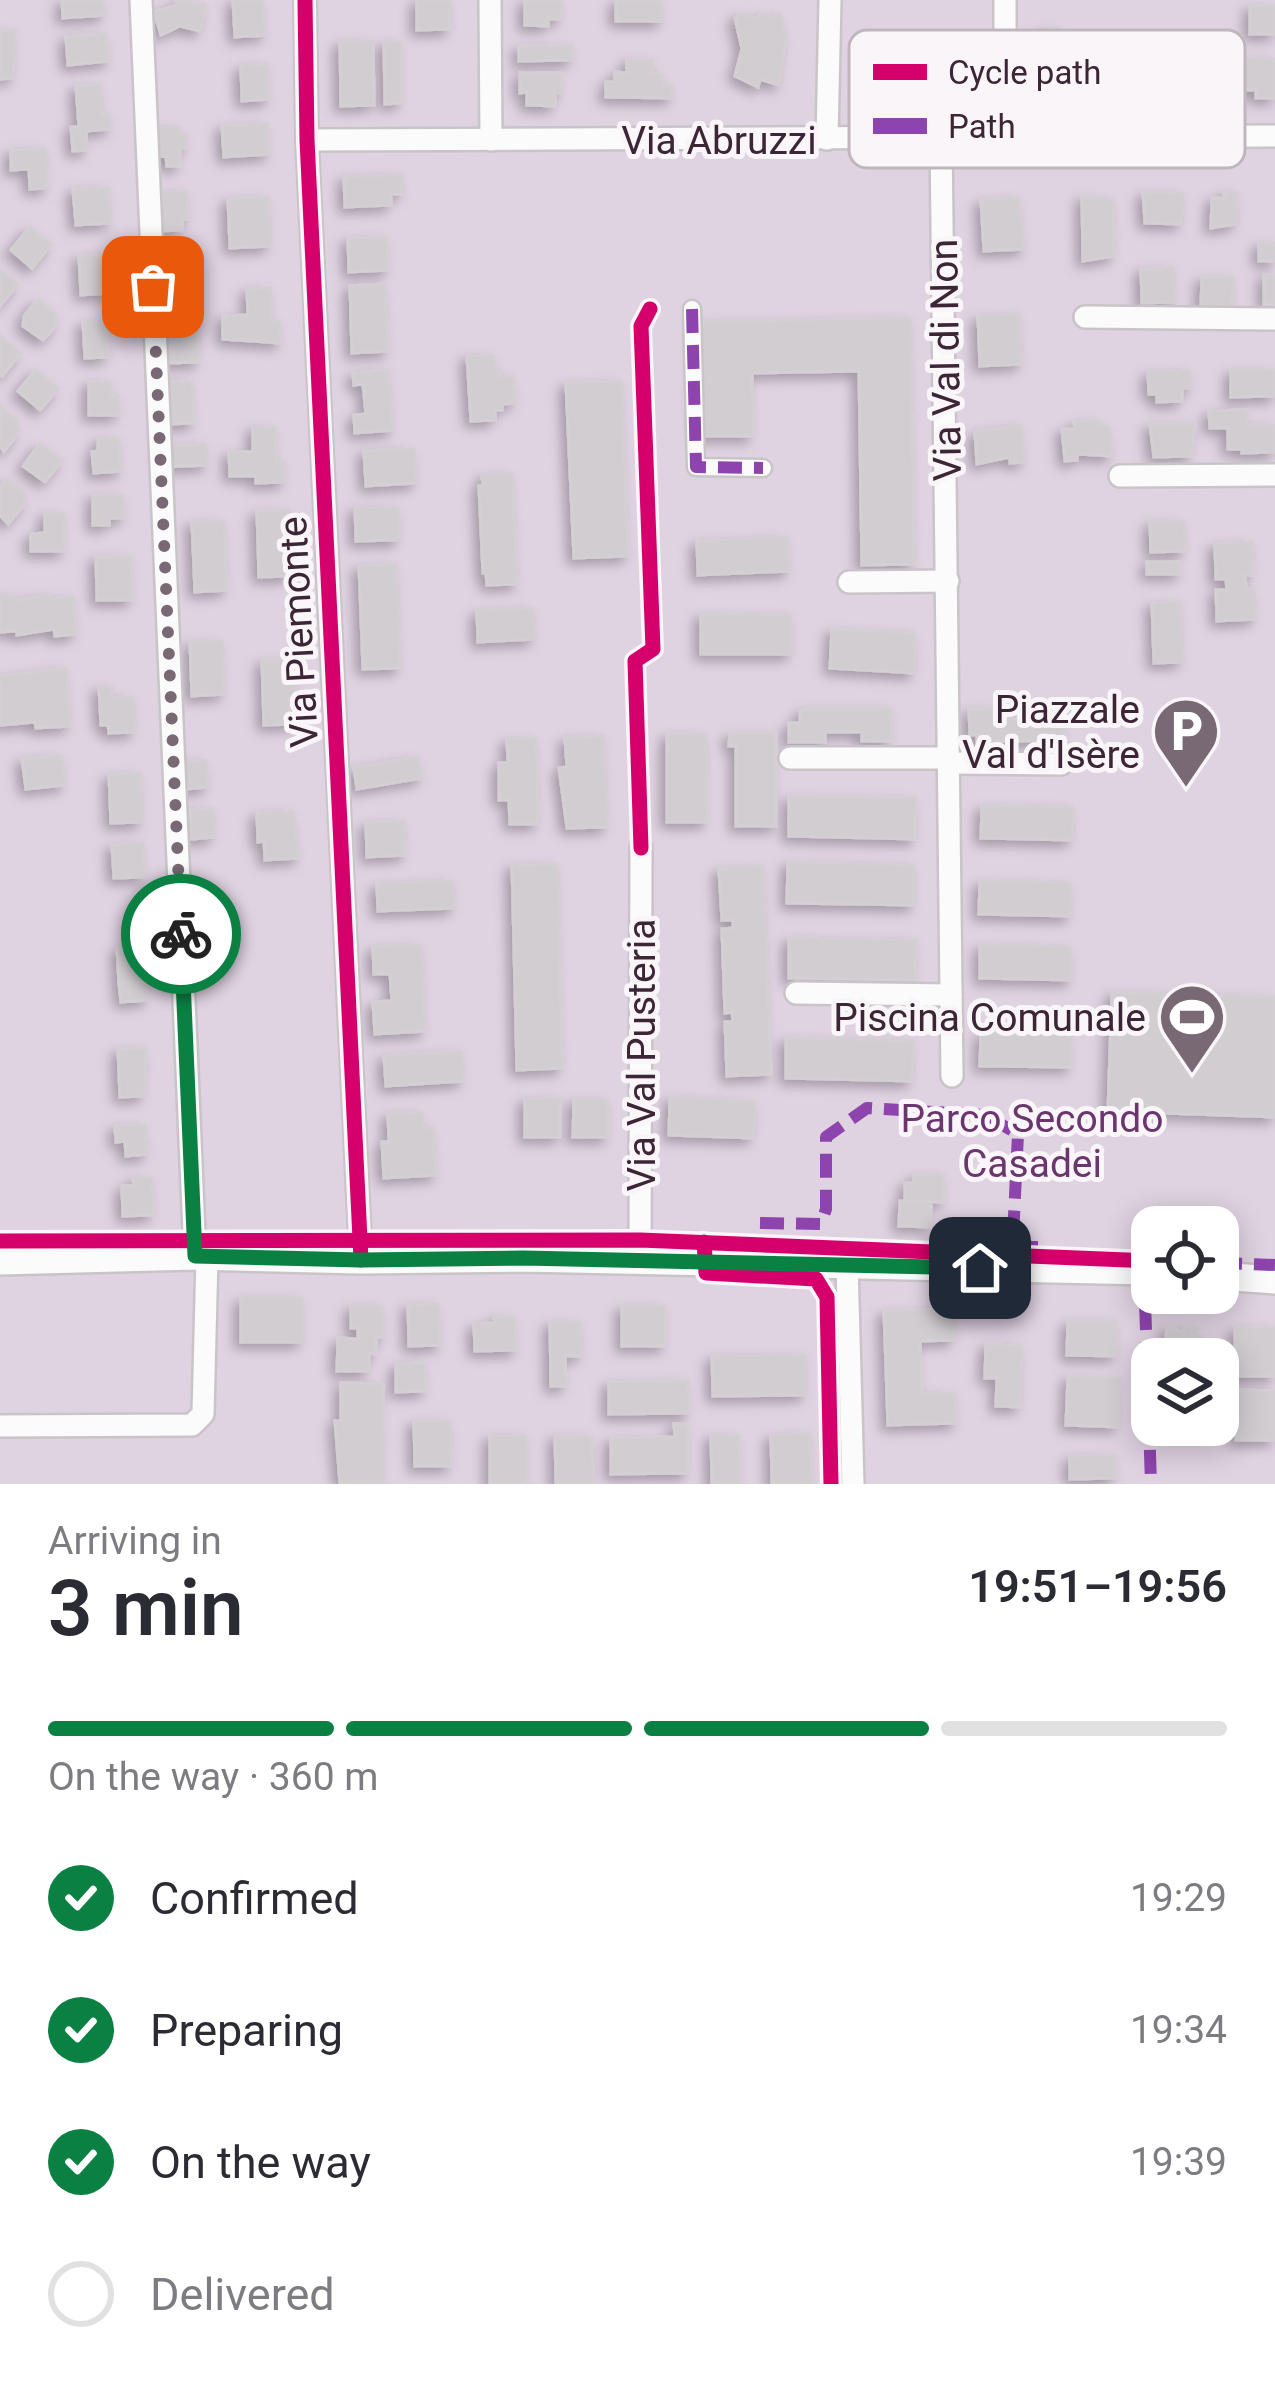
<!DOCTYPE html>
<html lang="en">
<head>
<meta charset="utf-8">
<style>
	:root { --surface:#fff; --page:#f2f2f3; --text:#2b2b33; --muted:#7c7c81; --line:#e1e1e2; --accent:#0b8043 }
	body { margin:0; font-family:Roboto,sans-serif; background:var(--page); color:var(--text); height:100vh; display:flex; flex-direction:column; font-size:45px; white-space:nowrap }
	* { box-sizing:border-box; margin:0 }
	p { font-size:39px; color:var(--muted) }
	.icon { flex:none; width:66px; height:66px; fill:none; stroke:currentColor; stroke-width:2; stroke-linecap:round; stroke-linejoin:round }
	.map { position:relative; height:1484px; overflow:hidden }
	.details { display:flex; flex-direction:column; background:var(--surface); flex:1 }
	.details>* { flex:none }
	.fabs { position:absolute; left:1131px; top:1206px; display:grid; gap:24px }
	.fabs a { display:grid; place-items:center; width:108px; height:108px; border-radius:24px; background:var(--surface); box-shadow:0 6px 30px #0003; font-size:60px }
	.pin { position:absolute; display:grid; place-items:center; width:102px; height:102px; color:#fff; margin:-51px; border-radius:24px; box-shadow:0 6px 18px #0006 }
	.courier { position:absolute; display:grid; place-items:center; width:120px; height:120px; margin:-60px; border:9px solid #0b8043; border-radius:50%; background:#fff; color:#222; box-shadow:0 3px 15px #0007 }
	.overview em { font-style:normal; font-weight:600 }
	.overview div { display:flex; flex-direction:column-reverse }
	.overview { display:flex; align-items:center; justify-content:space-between; height:204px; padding:0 48px }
	h1 { font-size:78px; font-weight:600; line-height:90px }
	.bar { display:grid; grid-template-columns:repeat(4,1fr); gap:18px 12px; align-content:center; height:144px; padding:0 48px }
	.bar i { height:15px; border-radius:9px; background:var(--line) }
	.bar .on { background:var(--accent) }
	.bar p { grid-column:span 4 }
	ol { padding:0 48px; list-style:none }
	li { display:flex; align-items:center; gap:36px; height:132px }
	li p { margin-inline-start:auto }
	li .icon { padding:12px; border-radius:50%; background:var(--accent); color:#fff; stroke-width:4 }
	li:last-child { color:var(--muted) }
	li i { width:66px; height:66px; border:6px solid var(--line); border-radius:50% }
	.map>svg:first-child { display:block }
	.green { fill:#dfd2e1; fill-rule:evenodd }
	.building { fill:#d2cdd1; stroke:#d4cfd3; stroke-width:3; filter:url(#shadow) }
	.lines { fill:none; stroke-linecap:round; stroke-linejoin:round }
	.pedestrian-casing { stroke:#c8c4c7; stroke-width:21 }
	.minor-casing { stroke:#c8c4c7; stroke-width:26 }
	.tertiary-casing { stroke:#c8c4c7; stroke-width:32 }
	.pedestrian { stroke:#fcfbfc; stroke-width:16 }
	.minor { stroke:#fcfbfc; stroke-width:21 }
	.tertiary { stroke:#fcfbfc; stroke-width:27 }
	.quiet { stroke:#8e44ad; stroke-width:12; stroke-dasharray:24 12; stroke-linecap:butt }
	.cycleway-casing { stroke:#f9f5f9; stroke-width:22 }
	.cycleway { stroke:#d6006c; stroke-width:15 }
	.done { stroke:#796975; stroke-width:12; stroke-dasharray:0 21.6 }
	.route { stroke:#0b8043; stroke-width:15 }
	.labels { text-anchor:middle; stroke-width:10; stroke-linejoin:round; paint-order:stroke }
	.street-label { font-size:39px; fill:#3c2636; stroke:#f9f5f9 }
	.poi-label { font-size:39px; fill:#3c2636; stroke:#f9f5f9; text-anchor:end }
	.park-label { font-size:39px; fill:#6b356e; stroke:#f9f5f9 }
	.key { fill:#f9f5f9; stroke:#c0b7be; stroke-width:3 }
	.key-label { font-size:33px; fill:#3c2636 }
</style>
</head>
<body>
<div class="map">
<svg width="1275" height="1484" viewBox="0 0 1275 1484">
	<defs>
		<filter id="shadow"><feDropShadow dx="-5.5" dy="5.5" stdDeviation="6" flood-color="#0004"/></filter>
	</defs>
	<rect width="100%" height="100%" fill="#ebe6ea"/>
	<path class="green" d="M0,0H1275V1484H0ZM1152,1227H1218V1293H1152ZM1152,1359H1218V1425H1152Z"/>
	<g class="building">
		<polygon points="62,0 103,0 104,15 63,18"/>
		<polygon points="177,0 206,5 200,31 180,26 161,35 154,12 177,5"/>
		<polygon points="233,0 263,0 265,35 235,37"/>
		<polygon points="417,0 450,0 450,29 417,30"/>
		<polygon points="525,0 561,0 561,19 548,19 548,26 525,25"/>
		<polygon points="616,0 661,0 662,21 616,21"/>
		<rect x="1250" y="6" width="25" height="28"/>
		<polygon points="741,13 756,19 763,13 772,18 780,14 786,36 779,85 760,79 758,87 735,76 742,49 735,18"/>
		<polygon points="1047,28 1060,29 1059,62 1032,61 1033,33 1047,33"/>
		<polygon points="15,30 13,78 0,79 0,31"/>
		<polygon points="106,34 109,61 68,65 66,37"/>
		<polygon points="373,41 374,105 341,106 340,42"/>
		<polygon points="384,42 401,42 401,103 385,104"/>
		<polygon points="572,45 572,60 519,61 519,46"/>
		<polygon points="1239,58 1275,59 1275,98 1256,98 1256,90 1239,90"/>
		<polygon points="627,59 653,60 652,74 663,74 663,85 672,85 672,98 606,97 606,82 615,82 615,72 627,73"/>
		<polygon points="267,64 269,99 242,101 241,66"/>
		<polygon points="520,73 561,73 561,93 555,93 555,106 527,105 527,92 520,93"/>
		<polygon points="100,84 102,114 109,114 110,129 86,131 87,150 73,151 71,127 79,127 76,86"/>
		<polygon points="267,123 269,154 224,157 222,126"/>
		<polygon points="179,127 179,134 186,134 186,148 180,148 180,166 167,166 166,156 155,157 155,128"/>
		<polygon points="46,149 47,188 30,189 29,169 11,170 11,150"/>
		<polygon points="402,175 402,194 391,194 391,205 345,207 344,177"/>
		<polygon points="108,187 110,223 76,225 73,189"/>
		<polygon points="187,191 188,219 182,219 182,230 160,231 163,192"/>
		<polygon points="1143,192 1183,193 1181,224 1145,223"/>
		<polygon points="1224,192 1237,192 1236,224 1211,228 1212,198 1224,198"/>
		<polygon points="1082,196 1113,200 1114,256 1083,261"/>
		<polygon points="268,197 270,246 230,248 228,199"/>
		<polygon points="1019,198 1024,249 984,251 981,200"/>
		<polygon points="30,227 51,245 32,268 11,250"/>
		<polygon points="387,237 388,270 349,272 348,238"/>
		<rect x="1259" y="243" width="16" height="18"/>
		<polygon points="186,252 189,292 167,293 154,255"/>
		<polygon points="108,254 110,293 81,295 79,256"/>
		<polygon points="1173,267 1174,302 1142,303 1141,269"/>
		<polygon points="0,269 18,284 0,306"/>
		<rect x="1264" y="275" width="11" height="29"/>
		<polygon points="1202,277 1233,277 1232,307 1201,306"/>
		<polygon points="385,284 388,351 352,353 350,286"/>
		<polygon points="271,288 271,321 280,321 280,343 223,339 223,316 248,315 247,289"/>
		<polygon points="38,299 56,314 56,326 43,340 23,326 24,316"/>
		<polygon points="1019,314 1021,364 980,366 978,316"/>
		<polygon points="197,318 199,362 167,363 160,320"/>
		<polygon points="910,318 914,564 862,565 859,371 752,373 753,436 700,436 698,322"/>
		<polygon points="107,321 108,357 85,358 83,322"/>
		<polygon points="0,336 21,353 2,376 0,374"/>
		<polygon points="494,355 494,368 500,368 500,377 513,376 515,403 502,404 502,410 495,410 495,420 471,421 467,356"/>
		<polygon points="36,370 58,389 40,410 18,391"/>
		<polygon points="388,370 393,430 355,433 354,415 366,414 363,384 354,385 353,373"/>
		<polygon points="1190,370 1191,388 1182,388 1182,401 1157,402 1157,394 1149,394 1148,372"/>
		<polygon points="1231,370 1275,370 1275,396 1231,397"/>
		<polygon points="111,381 111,395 118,395 119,415 89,415 89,382"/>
		<polygon points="192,381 194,423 169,424 167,382"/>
		<polygon points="621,381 628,556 574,558 566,383"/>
		<polygon points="1,407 16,419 18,434 4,451 0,446"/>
		<polygon points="1247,410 1247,425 1275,425 1275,452 1242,453 1242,449 1228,449 1228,428 1210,428 1209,411"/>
		<polygon points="1099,420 1099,427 1109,426 1112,456 1077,454 1077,460 1065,461 1062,429 1075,429 1074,422"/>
		<polygon points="1150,424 1195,424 1191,456 1154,457"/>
		<polygon points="1021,425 1024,462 1010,463 1010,457 977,464 975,432"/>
		<polygon points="253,427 275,427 276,461 284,461 284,482 256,483 256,476 230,476 229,452 253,452"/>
		<polygon points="119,438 121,471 94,473 92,452 98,451 98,439"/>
		<polygon points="40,444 62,460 45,482 23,466"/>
		<polygon points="206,444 207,465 166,467 165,446"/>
		<polygon points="414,449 416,483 366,486 364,451"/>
		<polygon points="512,473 517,584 487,585 486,573 483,573 479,486 483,486 482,475"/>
		<polygon points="7,479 25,494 24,505 8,524 0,515 0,487"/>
		<polygon points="93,495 123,495 124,518 109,518 109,525 93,525"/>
		<polygon points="399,507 399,540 356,541 355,508"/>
		<polygon points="289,510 291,576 259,577 257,511"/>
		<polygon points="45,513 64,513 64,551 31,551 31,534 45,533"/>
		<polygon points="224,521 227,590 195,592 192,522"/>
		<polygon points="1184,521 1185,551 1151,552 1150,522"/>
		<polygon points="787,537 789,571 698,575 697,541"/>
		<polygon points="1252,542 1253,575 1245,575 1246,589 1254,589 1255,619 1217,621 1216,590 1227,590 1226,579 1216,579 1215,544"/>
		<polygon points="131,556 132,600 97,600 96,557"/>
		<rect x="1147" y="562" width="33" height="12"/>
		<polygon points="396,564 400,668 363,669 359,566"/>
		<polygon points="51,594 52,599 74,597 76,634 55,636 54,629 17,635 17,631 0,632 0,596 16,595 16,601"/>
		<polygon points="1180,602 1182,662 1154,663 1152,603"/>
		<polygon points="533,608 534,639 478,642 477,611"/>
		<polygon points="701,614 791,615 791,654 701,654"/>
		<polygon points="832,629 915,633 914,673 830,668"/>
		<polygon points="222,641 224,694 192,696 190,642"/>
		<polygon points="262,660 295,660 297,724 264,725"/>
		<polygon points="66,668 70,726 36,728 35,722 1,725 0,676"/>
		<polygon points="99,687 112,687 112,698 133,697 134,732 109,733 108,725 101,725"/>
		<polygon points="1063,707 1064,740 977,742 977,735 970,735 969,709 998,708 998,719 1032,718 1032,708"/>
		<polygon points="809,708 891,708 891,741 862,741 862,732 825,732 825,742 789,742 789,723 800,723 800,711"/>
		<polygon points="730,733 776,733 776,826 736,826 736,746 729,746"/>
		<polygon points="667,734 706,734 707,822 667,822"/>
		<polygon points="603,736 607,827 567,828 559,768 567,767 565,738"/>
		<polygon points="536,738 538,824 510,824 509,800 499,800 499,763 508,763 507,739"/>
		<polygon points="62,755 65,785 26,789 22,759"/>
		<polygon points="418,757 422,778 357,789 354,768"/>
		<polygon points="206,760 208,787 187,789 180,762"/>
		<polygon points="140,773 142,822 111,823 109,775"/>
		<polygon points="789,796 916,798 915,839 789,836"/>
		<polygon points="982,806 1073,807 1072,840 981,838"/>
		<polygon points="213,808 214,837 192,839 190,810"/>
		<polygon points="293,811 299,858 265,860 264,841 258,842 257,813"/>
		<polygon points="404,821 405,855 367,857 366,823"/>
		<polygon points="143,843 145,877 114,878 112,845"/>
		<polygon points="788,862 914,865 914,905 787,903"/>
		<polygon points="557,864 562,1068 517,1070 512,865"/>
		<polygon points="763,866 771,1074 727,1076 725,1022 733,1022 732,1012 725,1013 722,929 733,928 733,920 722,920 719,869"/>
		<polygon points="453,881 454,908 378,911 377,884"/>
		<polygon points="980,881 1071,883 1070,916 979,914"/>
		<polygon points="789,938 916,940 915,980 789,978"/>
		<polygon points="421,945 425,1031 375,1034 373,1002 392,1001 390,974 374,974 373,947"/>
		<polygon points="980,945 1071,947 1071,980 980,978"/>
		<polygon points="144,946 147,981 119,983 117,948"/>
		<polygon points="147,981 148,1000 121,1002 119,983"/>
		<polygon points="1112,992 1275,997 1275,1117 1108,1111"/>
		<polygon points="981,1033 1071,1034 1071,1067 980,1066"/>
		<polygon points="786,1038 913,1041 912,1081 786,1078"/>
		<polygon points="146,1048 144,1096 120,1097 118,1049"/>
		<polygon points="461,1051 463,1081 386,1086 384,1056"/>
		<polygon points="670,1097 755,1101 753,1138 669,1135"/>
		<polygon points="560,1098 560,1137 525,1137 525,1099"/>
		<polygon points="574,1099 608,1099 608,1137 573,1137"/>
		<polygon points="422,1112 423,1128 433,1128 436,1175 384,1178 382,1142 389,1142 388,1114"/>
		<polygon points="145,1124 147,1154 126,1156 125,1141 116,1142 115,1126"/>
		<polygon points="914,1175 944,1175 944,1202 905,1201 905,1183 914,1183"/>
		<polygon points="133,1178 152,1178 153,1215 123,1216 122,1186 134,1186"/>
		<polygon points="900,1201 931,1201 931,1227 899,1226"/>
		<rect x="241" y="1298" width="61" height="44"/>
		<polygon points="438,1304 440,1345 409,1346 408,1305"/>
		<polygon points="351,1306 383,1306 383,1337 376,1337 376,1354 369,1353 369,1371 337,1371 338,1338 358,1339 358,1328 351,1328"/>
		<rect x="622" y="1306" width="43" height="40"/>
		<polygon points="953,1309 954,1340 920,1341 922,1394 955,1393 956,1423 888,1425 884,1311"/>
		<polygon points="494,1317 515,1317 516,1350 475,1351 474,1324 495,1323"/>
		<polygon points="1068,1321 1116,1321 1116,1356 1067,1355"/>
		<polygon points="550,1322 580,1322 581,1356 565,1356 566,1386 551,1386"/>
		<polygon points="1167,1326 1184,1333 1184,1327 1198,1328 1196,1355 1165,1353"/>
		<rect x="1235" y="1327" width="40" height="49"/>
		<polygon points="986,1344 1022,1345 1020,1407 996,1406 997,1378 985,1378"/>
		<polygon points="805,1355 805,1395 713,1396 712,1356"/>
		<polygon points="425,1363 426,1391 396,1392 396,1364"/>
		<polygon points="1068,1376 1120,1379 1118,1427 1066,1425"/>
		<polygon points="688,1380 689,1413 609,1414 609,1382"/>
		<polygon points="341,1383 383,1384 382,1483 340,1483 335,1421 341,1421"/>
		<polygon points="1236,1390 1275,1391 1275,1440 1236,1440"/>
		<polygon points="414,1421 450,1421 451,1466 415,1466"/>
		<polygon points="674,1424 688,1424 688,1473 611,1474 611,1438 675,1437"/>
		<polygon points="810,1434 812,1484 772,1484 771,1435"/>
		<polygon points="526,1435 526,1484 490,1484 490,1436"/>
		<polygon points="711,1435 739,1435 740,1484 712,1484"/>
		<polygon points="555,1436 592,1436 593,1484 556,1484"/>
		<polygon points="1115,1455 1116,1478 1070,1479 1070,1456"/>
	</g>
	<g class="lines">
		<g class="pedestrian-casing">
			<polyline id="pedestrian" points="692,309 696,467 763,468"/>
		</g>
		<g class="minor-casing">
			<g id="minor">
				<polyline points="141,0 195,1256"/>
				<polyline points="305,0 307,140 361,1260"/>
				<polyline points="490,0 491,140"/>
				<polyline points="1005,137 1005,0"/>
				<polyline points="827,139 830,0"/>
				<polyline points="941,139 952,1076"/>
				<polyline points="307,140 1275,136"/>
				<polyline points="1085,317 1275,319"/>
				<polyline points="1120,476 1275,475"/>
				<polyline points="849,582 948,581"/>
				<polyline points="790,758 949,758"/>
				<polyline points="949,763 1061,764"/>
				<polyline points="796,993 951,995"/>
				<polyline points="640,1262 641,848"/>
				<polyline points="847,1264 853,1484"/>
				<polyline points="0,1426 192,1425 203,1414 207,1257"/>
			</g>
		</g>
		<g class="tertiary-casing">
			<g id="tertiary">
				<polyline points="0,1261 195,1256 361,1260 523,1258 1152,1271"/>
				<polyline points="1218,1276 1275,1280"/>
			</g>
		</g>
		<use href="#pedestrian" class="pedestrian"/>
		<use href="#minor" class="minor"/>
		<use href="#tertiary" class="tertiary"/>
		<g class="quiet">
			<polyline points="692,309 696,467 763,468"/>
			<polyline points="760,1223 821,1224 826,1209 826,1137 867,1108 985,1115 1018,1134 1013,1237 1030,1247 1038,1247"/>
			<polyline points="1218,1263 1275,1265"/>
			<polyline points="1144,1270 1151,1484"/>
		</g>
		<g class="cycleway-casing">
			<g id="cycleway">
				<polyline points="305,0 307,140 361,1260"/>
				<polyline points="641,848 635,661 653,649 641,326 650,309"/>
				<polyline points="0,1241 640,1240 1152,1261"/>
				<polyline points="704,1242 706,1273 816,1279 827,1297 831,1484"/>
			</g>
		</g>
		<use href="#cycleway" class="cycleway"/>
	</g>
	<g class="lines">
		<polyline class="done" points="153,287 181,934"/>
		<polyline class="route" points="181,934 195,1256 361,1260 523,1258 980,1268"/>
	</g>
	<defs>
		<g id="parking-pin" transform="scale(3.45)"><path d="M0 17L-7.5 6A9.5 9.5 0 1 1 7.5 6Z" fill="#796975" stroke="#f9f5f9"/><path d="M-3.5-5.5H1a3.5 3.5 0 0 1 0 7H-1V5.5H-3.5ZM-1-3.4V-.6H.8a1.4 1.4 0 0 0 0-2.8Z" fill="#fff"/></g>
		<g id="stadium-pin" transform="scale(3.45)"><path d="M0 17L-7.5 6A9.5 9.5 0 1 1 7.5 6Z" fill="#796975" stroke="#f9f5f9"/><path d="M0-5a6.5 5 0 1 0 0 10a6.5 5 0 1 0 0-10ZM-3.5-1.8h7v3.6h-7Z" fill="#fff"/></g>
	</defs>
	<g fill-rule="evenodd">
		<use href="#parking-pin" x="1186" y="731"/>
		<use href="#stadium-pin" x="1192" y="1017"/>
	</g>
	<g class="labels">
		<g class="street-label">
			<text x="719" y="154">Via Abruzzi</text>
			<text transform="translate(945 360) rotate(-91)" y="14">Via Val di Non</text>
			<text transform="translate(298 632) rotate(-93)" y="14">Via Piemonte</text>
			<text transform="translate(641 1055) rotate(-90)" y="14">Via Val Pusteria</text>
		</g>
		<g class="poi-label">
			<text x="1140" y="723">Piazzale<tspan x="1140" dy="45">Val d'Isère</tspan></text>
			<text x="1146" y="1031">Piscina Comunale</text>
		</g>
		<g class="park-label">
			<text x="1032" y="1132">Parco Secondo<tspan x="1032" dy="45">Casadei</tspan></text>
		</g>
	</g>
	<rect x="849" y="30" width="396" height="138" rx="18" class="key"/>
	<rect x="873" y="64" width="54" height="16" fill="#d6006c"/>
	<rect x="873" y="118" width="54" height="16" fill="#8e44ad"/>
	<g class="key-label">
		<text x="948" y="84">Cycle path</text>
		<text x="948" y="138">Path</text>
	</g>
</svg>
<div class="fabs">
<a><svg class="icon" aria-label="locate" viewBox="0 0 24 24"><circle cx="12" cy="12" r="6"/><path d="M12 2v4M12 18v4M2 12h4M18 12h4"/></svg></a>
<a><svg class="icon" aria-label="layers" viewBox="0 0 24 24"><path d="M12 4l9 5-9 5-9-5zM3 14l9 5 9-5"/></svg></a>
</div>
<div class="pin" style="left:153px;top:287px;background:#ea580c"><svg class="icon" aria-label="bag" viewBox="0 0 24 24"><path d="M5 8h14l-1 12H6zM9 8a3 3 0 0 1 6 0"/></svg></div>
<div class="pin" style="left:980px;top:1268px;background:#1f2937"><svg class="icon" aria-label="home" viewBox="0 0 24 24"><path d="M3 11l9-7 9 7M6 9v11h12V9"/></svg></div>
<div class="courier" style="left:181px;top:934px"><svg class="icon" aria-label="bike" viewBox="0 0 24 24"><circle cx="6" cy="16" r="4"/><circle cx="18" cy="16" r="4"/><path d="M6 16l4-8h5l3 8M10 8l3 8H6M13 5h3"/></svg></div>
</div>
<section class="details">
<div class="overview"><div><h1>3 min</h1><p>Arriving in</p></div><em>19:51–19:56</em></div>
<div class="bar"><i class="on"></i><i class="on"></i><i class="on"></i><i></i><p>On the way · 360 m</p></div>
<ol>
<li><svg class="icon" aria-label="check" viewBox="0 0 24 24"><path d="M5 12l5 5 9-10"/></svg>Confirmed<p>19:29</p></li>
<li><svg class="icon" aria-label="check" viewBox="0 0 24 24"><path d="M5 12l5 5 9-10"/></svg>Preparing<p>19:34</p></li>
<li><svg class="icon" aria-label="check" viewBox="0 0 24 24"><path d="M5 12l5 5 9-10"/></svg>On the way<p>19:39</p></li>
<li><i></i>Delivered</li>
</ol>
</section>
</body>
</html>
